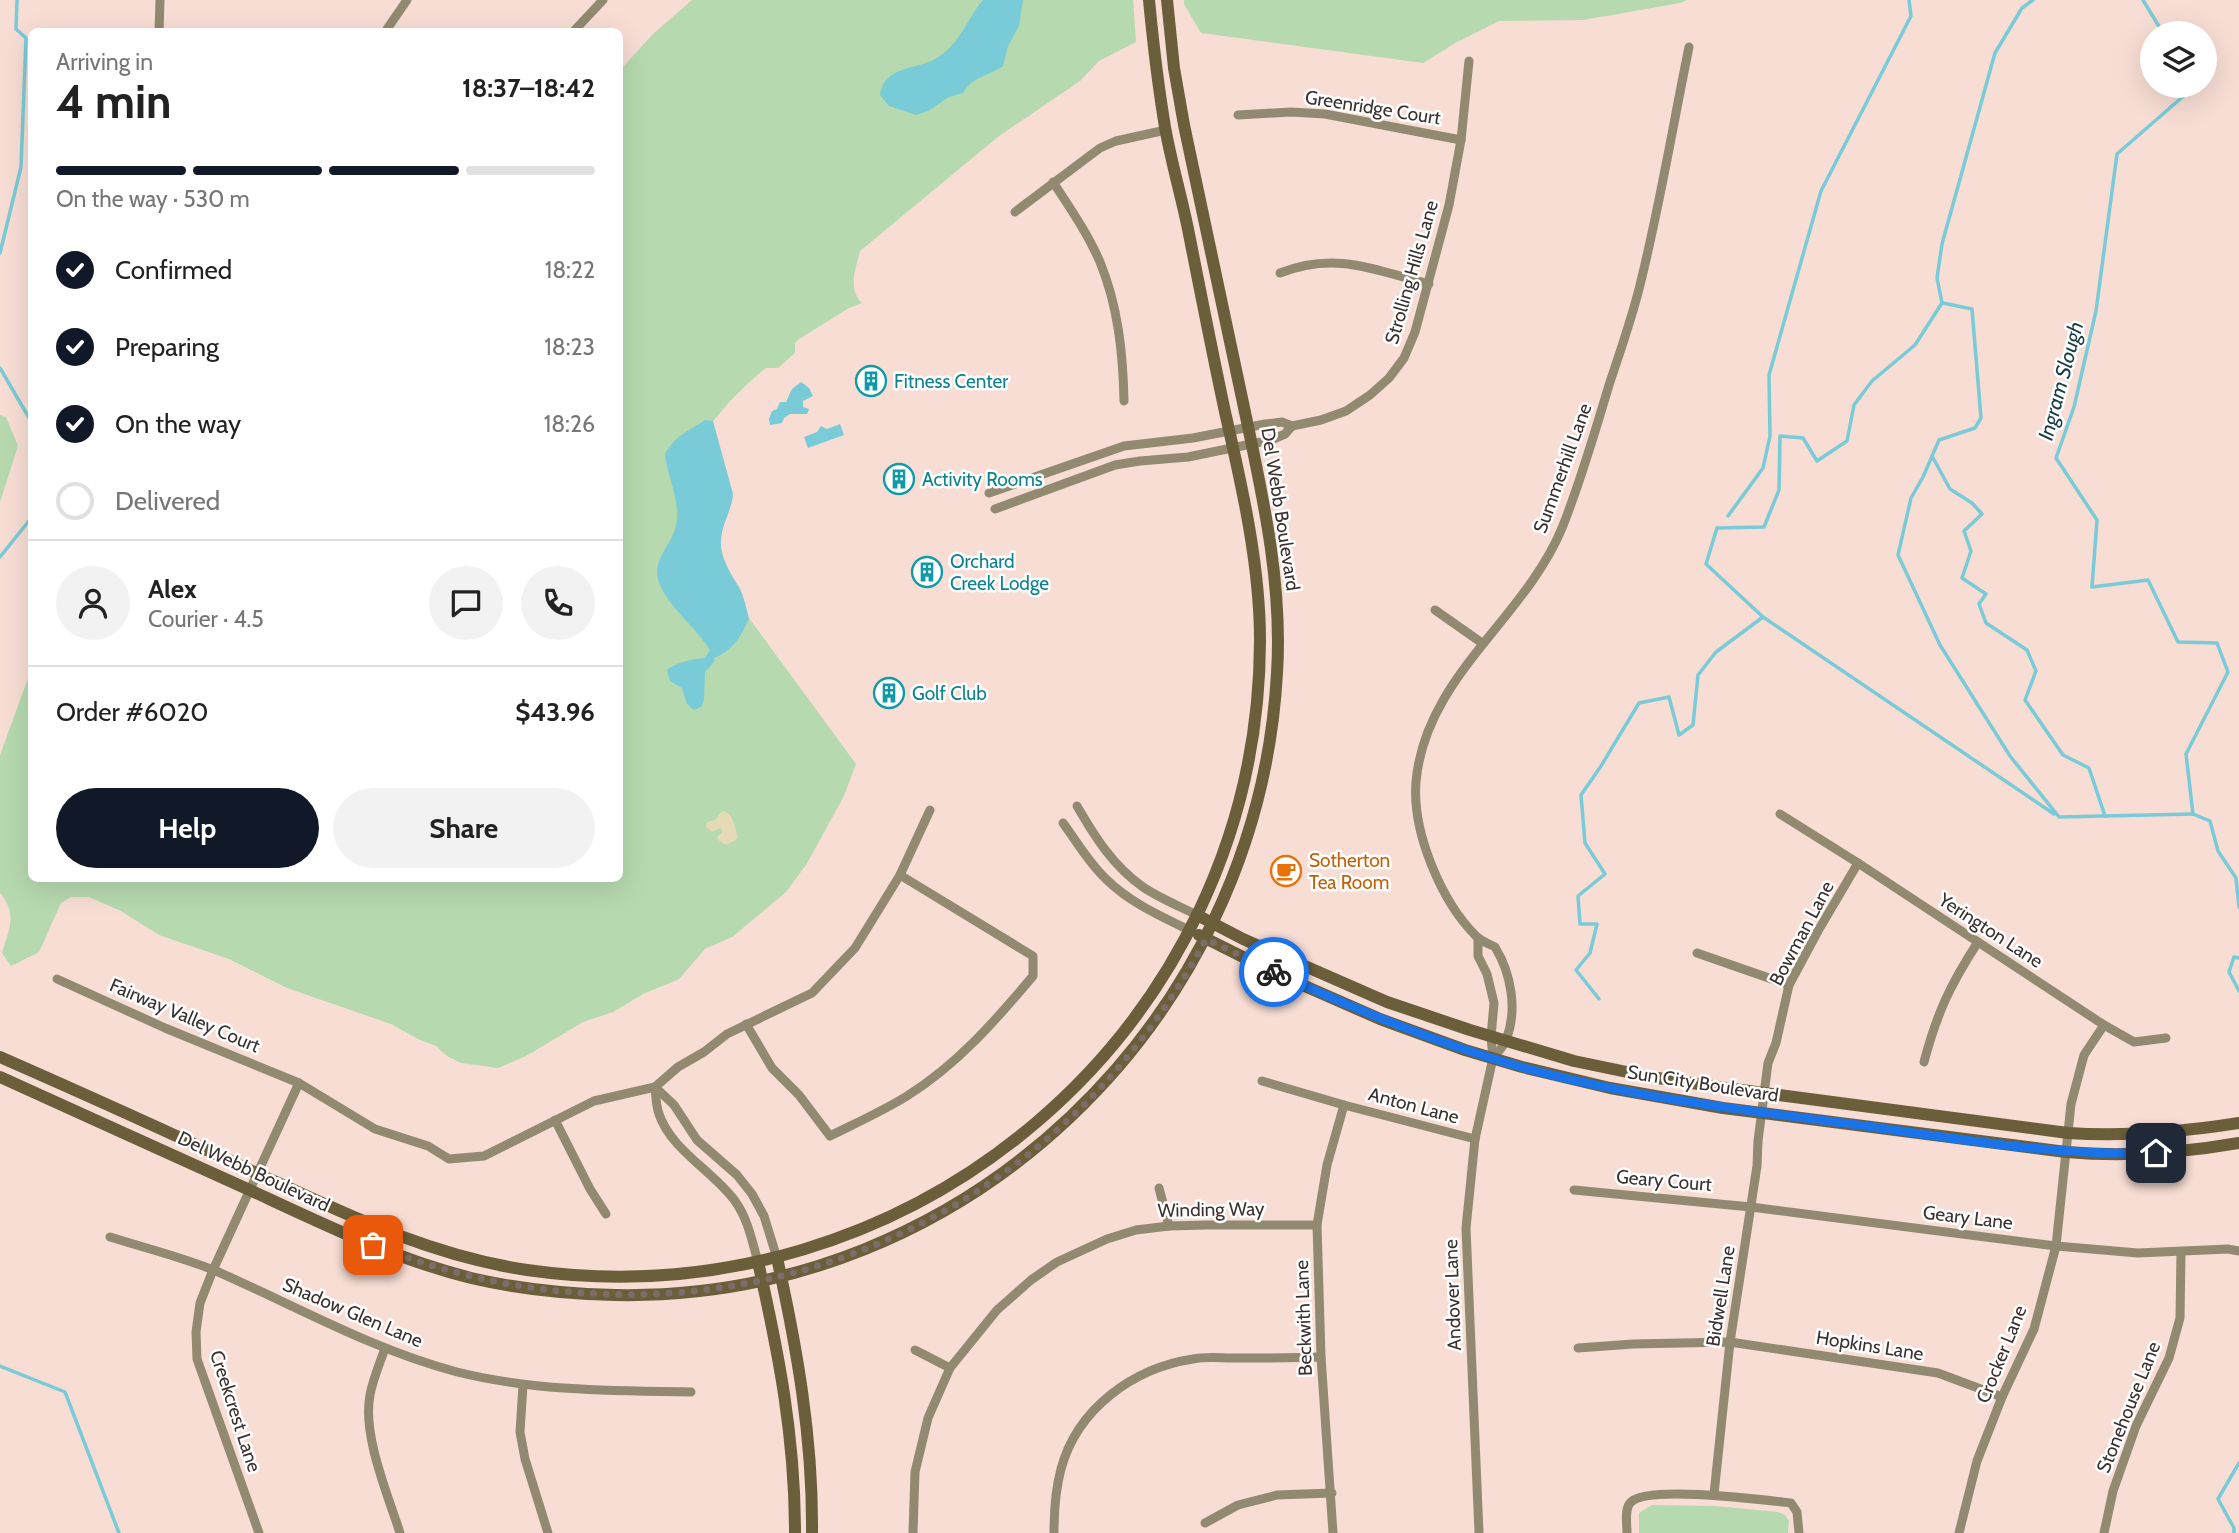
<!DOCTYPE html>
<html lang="en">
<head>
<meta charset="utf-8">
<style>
	:root { --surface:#fff; --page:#f2f2f2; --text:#222; --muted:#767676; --line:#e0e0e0; --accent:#111827 }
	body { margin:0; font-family:Cabin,sans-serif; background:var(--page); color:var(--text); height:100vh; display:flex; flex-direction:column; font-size:26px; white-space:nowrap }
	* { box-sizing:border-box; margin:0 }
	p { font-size:23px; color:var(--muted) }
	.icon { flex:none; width:38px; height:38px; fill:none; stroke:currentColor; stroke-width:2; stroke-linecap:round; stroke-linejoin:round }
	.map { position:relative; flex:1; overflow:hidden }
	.panel { position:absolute; left:28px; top:28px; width:595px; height:854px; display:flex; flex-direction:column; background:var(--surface); border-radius:10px; box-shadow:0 7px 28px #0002 }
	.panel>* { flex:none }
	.controls { position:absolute; left:2140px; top:21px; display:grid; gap:14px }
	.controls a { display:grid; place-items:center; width:77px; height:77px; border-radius:50%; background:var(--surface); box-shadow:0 7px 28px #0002; font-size:35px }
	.pin { position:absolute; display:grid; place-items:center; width:60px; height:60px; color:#fff; margin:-30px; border-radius:14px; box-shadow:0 4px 10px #0006 }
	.courier { position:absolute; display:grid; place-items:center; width:70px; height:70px; margin:-35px; border:5px solid #1a73e8; border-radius:50%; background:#fff; color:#222; box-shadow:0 2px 9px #0007 }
	.overview em { font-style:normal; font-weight:700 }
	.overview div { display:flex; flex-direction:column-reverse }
	.overview { display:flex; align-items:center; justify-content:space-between; height:119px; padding:0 28px }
	h1 { font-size:46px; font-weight:700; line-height:52px }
	.bar { display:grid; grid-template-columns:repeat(4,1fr); gap:10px 7px; align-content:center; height:84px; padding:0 28px }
	.bar i { height:9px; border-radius:5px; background:var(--line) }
	.bar .on { background:var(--accent) }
	.bar p { grid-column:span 4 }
	.line { display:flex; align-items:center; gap:18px; padding:0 28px; border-top:2px solid var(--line) }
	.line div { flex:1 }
	.round { display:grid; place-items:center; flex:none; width:74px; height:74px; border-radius:37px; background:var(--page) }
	ol { padding:0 28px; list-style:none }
	li { display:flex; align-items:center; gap:21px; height:77px }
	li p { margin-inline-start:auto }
	li .icon { padding:7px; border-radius:50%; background:var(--accent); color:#fff; stroke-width:4 }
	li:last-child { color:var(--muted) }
	li i { width:38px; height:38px; border:4px solid var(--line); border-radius:50% }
	.cta { display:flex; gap:14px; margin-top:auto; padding:14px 28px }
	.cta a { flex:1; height:80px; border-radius:42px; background:var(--accent); color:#fff; font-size:28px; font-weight:700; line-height:80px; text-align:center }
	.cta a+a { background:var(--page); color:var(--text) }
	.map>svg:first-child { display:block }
	.green { fill:#b6d9af }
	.sand { fill:#e4dab5 }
	.water { fill:#79cbd7 }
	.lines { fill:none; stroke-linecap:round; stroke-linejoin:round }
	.stream { stroke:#79cbd7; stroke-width:3.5 }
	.street { stroke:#928971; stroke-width:9 }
	.secondary { stroke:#6b5e3a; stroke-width:12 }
	.done { stroke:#7d6d68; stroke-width:7; stroke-dasharray:0 12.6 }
	.route { stroke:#1a73e8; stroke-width:9 }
	.labels { text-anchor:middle; stroke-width:5; stroke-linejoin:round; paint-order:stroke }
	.street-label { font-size:19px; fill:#3b312e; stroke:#fff }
	.culture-label { font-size:19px; fill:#0d838f; stroke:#fff; text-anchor:start }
	.food-label { font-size:19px; fill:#c56008; stroke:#fff; text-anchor:start }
	.water-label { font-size:21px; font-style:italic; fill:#153c42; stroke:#fff }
</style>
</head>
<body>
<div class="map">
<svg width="2239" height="1533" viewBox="0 0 2239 1533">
	<rect width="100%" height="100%" fill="#f7ddd4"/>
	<g class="green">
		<path d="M692,0H1133L1136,42L1099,61L1080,81L999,136L860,251C856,268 847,289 862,303L849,308L799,339L795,343V353L778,368H766L756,376L732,399L713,421L705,547L749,618L856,764L844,796L806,865L786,892L761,913L732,937L705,949L679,979L643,994L613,1012L583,1022L526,1056L498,1068L461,1063L447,1056L436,1046L418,1039L391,1024L287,988L229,959L159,935L121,911L89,897H71L61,903L39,952L11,966L2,953C9,929 18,914 0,893V755L31,670L32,878H620V70L654,33Z"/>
		<polygon points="1184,0 1687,0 1680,3 1583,20 1499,21 1457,42 1423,63 1201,33 1184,4"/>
		<polygon points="0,415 6,417 18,446 0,502"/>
		<polygon points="1652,1505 1715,1506 1778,1512 1785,1515 1789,1521 1788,1533 1639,1533 1639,1513"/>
	</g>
	<path class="sand" d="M722,811C734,812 734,827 738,837L736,840L726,845L718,840L717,837L723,831L720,828L712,832L706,827L707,822L715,820Z"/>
	<g class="water">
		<path d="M983,0H1023L1019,26L1008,46L1003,66C989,76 973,76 963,93L949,97L928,111L916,115L889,106L880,95C884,66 915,70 935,59C960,45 966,20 983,0Z"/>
		<polygon points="801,382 809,388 813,396 803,401 803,407 809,409 807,414 790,414 784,418 782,423 770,425 769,419 772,411 777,409 780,402 786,402 792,389"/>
		<path d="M705,420L713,421L733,494C732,511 721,524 721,542C720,557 731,574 739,587C744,596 746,608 749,618C743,635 731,652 714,658V662L705,672L704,700L701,707L694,710L687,704L682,688L670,681L667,670C677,662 692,659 705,658L710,650C696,627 671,610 660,585C650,562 669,549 675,529C683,504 667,479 665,454C676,435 687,432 705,420Z"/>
		<polygon points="840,424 844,435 808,448 804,437 817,432 821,426 827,429"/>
	</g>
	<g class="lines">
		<g class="stream">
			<polyline points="2143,0 2163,33"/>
			<polyline points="2195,86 2117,154 2096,311 2074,407 2056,458 2097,520 2092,587 2148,580 2178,642 2217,643 2228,672 2186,754 2193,814 2210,821 2218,851 2236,878 2239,907"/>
			<polyline points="0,253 21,167 26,38 16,29 17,0"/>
			<polyline points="1943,303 1972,309 1981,418 1975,428 1939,440 1923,477 1911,498 1898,555 1940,645 2010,756 2059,817 2193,814"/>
			<polyline points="0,368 32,423"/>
			<polyline points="1932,456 1950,489 1972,503 1982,514 1964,531 1971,551 1962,578 1986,594 1979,604 1986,623 2027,650 2036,671 2025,700 2063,755 2089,768 2105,816"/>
			<polyline points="1728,516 1763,468 1770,436 1769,375 1821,191 1911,16 1909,0"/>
			<polyline points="0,557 32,517"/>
			<polyline points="1763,617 2054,814"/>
			<polyline points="2239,958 2234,957 2229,972 2239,991"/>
			<polyline points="1599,999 1576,970 1590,953 1597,924 1580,924 1578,896 1605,874 1585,843 1581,795 1601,766 1639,703 1669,697 1679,735 1693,725 1698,675 1716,652 1763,617 1706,564 1717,528 1764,527 1779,490 1780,436 1803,438 1817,461 1847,441 1854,405 1872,381 1915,345 1942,303 1937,278 1942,244 1995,53 2022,8 2033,0"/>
			<polyline points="0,1366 65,1392 119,1533"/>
			<polyline points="2234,1533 2234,1528 2218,1499 2239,1463"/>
		</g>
		<g class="street">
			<polyline points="159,32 160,0"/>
			<polyline points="385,32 407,0"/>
			<polyline points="573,32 603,0"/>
			<polyline points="1238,115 1291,112 1325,114 1461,140"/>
			<path d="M1053,182C1070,208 1088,234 1100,262C1118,306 1123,353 1124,401"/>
			<polyline points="1015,212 1100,148 1116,141 1166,130"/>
			<path d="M1280,273C1336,251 1374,270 1429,284"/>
			<polyline points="989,493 1124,446 1193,438 1265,424 1282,422 1292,426 1321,420 1346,411 1370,395 1389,378 1404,358 1415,332 1449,205 1461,140 1469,61"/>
			<polyline points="995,509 1115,465 1140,461 1188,457 1271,440 1285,434 1292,426"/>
			<polyline points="1435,610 1482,643"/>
			<path d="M1077,806C1095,837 1113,866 1143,887C1159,898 1179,906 1197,915"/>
			<polyline points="1780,814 1858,863 2104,1025 2134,1042 2166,1038"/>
			<path d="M1063,823C1077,842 1089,863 1106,879C1129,902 1160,916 1189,930"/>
			<polyline points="1478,938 1478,956 1487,974 1494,1003 1491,1037 1493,1058 1475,1139 1466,1228 1479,1533"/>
			<polyline points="1697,953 1789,985"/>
			<polyline points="57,979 165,1028 299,1083 375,1129 428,1146 449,1159 484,1156 594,1101 655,1087 678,1067 704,1052 727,1034 812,993 855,948 900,875 930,810"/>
			<path d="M746,1024L772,1068L799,1095L830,1136C856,1123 883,1111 907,1096C958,1064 995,1021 1033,976V956L900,875"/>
			<path d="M1493,1058C1497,1053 1504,1046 1506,1040C1518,1010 1511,973 1495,947C1489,944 1481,941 1476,936C1441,901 1412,832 1416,782C1425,677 1524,620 1562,528C1581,481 1595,431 1610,382C1621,349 1633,315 1641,281C1660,204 1673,125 1689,47"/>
			<path d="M1924,1062C1937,1013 1950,985 1978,942"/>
			<polyline points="1262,1081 1344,1105 1475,1139"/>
			<polyline points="655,1087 674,1105 697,1140 737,1175 752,1194 764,1216 777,1258"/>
			<path d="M655,1087C656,1096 656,1106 659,1114C671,1150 713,1171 735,1201C748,1219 752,1241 758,1262"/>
			<polyline points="555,1120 590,1189 606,1214"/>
			<polyline points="1159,1188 1169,1226"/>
			<polyline points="1574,1190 1751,1207 2056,1246 2138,1253 2228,1249 2239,1251"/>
			<path d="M110,1237C145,1248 182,1257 216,1271C296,1306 373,1350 457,1372C534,1391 612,1391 691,1392"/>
			<path d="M385,1348C380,1363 373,1379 370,1395C362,1435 388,1495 400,1533"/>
			<polyline points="1578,1348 1633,1344 1730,1342 1938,1373 2002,1397"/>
			<polyline points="915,1350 950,1368"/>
			<polyline points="523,1385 520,1432 525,1459 548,1533"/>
			<polyline points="1714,1494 1730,1342 1757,1166 1758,1141 1768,1063 1776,1043 1789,985 1818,931 1858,863"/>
			<polyline points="1205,1523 1238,1505 1277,1495 1332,1493"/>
			<polyline points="259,1533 197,1359 196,1332 200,1303 213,1270 299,1083"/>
			<polyline points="913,1533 915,1472 928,1418 950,1368 997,1310 1031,1280 1057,1262 1107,1239 1136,1230 1169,1226 1207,1225 1317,1225"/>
			<path d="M1054,1533C1054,1511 1055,1491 1061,1469C1077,1409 1133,1368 1193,1359C1206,1356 1221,1358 1235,1358C1264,1358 1293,1358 1321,1357"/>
			<polyline points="1333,1533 1321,1357 1317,1225 1327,1165 1344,1105"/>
			<path d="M1627,1533C1627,1524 1624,1508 1631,1502C1648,1485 1764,1500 1791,1503L1797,1512L1799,1533"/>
			<polyline points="1959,1533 1977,1461 2002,1397 2034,1329 2056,1246 2071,1104 2084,1055 2104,1025"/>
			<polyline points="2104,1533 2113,1491 2136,1426 2169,1358 2180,1318 2181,1252"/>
		</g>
		<g class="secondary">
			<path d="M1197,915L1243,939L1387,1002L1470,1030L1574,1061L1651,1077L1726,1088L2068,1133C2126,1137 2182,1132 2239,1123"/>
			<path d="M1199,935L1275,973L1380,1019L1465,1050L1522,1067L1610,1088L1723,1108L2066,1152C2124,1157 2182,1153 2239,1143"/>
			<path d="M0,1057C89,1096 177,1136 265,1177C352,1217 432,1256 527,1270C910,1325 1259,1030 1260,641C1260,564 1242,487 1225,412C1212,351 1200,290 1188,229C1181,195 1171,161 1165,127C1158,85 1153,42 1149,0"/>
			<path d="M0,1077C85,1115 169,1154 254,1192C325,1225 395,1259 471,1278C518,1289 567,1294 615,1295C965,1302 1258,1021 1277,673C1283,580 1261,489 1242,398C1222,307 1203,216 1184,125L1174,68L1167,0"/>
			<path d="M777,1258C797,1348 813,1439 812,1533"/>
			<path d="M758,1262C779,1355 795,1437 795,1533"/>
		</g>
	</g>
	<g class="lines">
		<path class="done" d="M373,1245C695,1373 1043,1246 1206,939L1274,972"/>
		<path class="route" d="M1274,972C1355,1009 1436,1043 1521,1067C1634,1098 1751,1111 1866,1126C1963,1140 2059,1156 2156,1153"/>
	</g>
	<defs>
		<g id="building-ring" transform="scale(1.575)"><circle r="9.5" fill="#fff" stroke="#0f9aa8" stroke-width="1.5"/><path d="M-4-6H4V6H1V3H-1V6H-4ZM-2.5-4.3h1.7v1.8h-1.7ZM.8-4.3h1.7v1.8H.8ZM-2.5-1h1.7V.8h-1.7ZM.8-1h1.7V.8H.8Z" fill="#0f9aa8"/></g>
		<g id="cafe-ring" transform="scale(1.575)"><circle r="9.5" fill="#fff" stroke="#e8710a" stroke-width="1.5"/><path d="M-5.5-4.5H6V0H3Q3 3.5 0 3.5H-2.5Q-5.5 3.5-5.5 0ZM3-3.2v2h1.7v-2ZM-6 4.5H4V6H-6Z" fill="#e8710a"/></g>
	</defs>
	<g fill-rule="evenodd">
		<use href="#building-ring" x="871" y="381"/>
		<use href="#building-ring" x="899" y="479"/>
		<use href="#building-ring" x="927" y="572"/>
		<use href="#building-ring" x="889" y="693"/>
		<use href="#cafe-ring" x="1286" y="871"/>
	</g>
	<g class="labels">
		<g class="street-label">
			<text transform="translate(1373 107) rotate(9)" y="7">Greenridge Court</text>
			<text transform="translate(1411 272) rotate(-74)" y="7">Strolling Hills Lane</text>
			<text transform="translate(1562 468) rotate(-70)" y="7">Summerhill Lane</text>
			<text transform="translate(1281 509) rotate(81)" y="7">Del Webb Boulevard</text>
			<text transform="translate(1991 930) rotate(33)" y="7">Yerington Lane</text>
			<text transform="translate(1801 933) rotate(-62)" y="7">Bowman Lane</text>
			<text transform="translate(185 1015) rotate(23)" y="7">Fairway Valley Court</text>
			<text transform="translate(1703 1083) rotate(9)" y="7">Sun City Boulevard</text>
			<text transform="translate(1414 1105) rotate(15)" y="7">Anton Lane</text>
			<text transform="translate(254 1171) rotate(25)" y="7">Del Webb Boulevard</text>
			<text transform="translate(1664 1180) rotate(5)" y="7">Geary Court</text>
			<text transform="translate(1211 1209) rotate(-1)" y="7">Winding Way</text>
			<text transform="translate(1968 1217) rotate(7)" y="7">Geary Lane</text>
			<text transform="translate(1452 1295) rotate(-92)" y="7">Andover Lane</text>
			<text transform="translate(1720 1296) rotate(-81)" y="7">Bidwell Lane</text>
			<text transform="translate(353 1312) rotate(23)" y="7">Shadow Glen Lane</text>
			<text transform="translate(1303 1318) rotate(-92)" y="7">Beckwith Lane</text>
			<text transform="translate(1870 1345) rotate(9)" y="7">Hopkins Lane</text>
			<text transform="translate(2001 1354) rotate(-68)" y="7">Crocker Lane</text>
			<text transform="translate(2128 1407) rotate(-68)" y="7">Stonehouse Lane</text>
			<text transform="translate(236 1411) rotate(72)" y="7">Creekcrest Lane</text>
		</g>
		<g class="culture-label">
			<text x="894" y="388">Fitness Center</text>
			<text x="922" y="486">Activity Rooms</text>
			<text x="950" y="568">Orchard<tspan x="950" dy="22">Creek Lodge</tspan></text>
			<text x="912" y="700">Golf Club</text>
		</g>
		<g class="food-label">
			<text x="1309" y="867">Sotherton<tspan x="1309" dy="22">Tea Room</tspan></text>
		</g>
		<g class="water-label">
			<text transform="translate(2061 381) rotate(-75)" y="7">Ingram Slough</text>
		</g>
	</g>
</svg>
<div class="controls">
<a><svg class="icon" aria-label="layers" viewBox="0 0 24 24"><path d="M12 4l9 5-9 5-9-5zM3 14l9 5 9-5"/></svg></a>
</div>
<div class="pin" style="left:373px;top:1245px;background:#ea580c"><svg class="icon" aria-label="bag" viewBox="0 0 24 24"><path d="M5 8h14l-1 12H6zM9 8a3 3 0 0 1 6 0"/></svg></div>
<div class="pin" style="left:2156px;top:1153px;background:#1f2937"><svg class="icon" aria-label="home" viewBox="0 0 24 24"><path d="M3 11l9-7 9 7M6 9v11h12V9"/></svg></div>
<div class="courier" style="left:1274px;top:972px"><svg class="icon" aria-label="bike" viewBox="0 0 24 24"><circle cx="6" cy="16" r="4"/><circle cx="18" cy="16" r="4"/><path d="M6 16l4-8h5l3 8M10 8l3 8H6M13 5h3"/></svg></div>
<section class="panel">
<div class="overview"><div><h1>4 min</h1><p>Arriving in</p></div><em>18:37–18:42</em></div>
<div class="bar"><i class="on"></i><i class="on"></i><i class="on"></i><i></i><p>On the way · 530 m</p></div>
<ol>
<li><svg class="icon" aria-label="check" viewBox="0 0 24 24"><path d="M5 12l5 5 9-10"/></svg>Confirmed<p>18:22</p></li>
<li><svg class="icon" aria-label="check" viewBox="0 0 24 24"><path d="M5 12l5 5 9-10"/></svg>Preparing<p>18:23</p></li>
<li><svg class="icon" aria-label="check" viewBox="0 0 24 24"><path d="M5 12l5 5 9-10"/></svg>On the way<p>18:26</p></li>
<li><i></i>Delivered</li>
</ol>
<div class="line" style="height:126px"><a class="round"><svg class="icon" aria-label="person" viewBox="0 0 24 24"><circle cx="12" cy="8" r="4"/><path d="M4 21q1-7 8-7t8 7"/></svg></a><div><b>Alex</b><p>Courier · 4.5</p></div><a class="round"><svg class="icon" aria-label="chat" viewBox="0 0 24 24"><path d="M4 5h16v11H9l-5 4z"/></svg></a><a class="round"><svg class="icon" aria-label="phone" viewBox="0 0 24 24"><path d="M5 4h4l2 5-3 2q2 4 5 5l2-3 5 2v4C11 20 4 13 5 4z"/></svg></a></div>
<div class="line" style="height:91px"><div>Order #6020</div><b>$43.96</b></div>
<div class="cta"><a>Help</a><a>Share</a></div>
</section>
</div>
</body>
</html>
